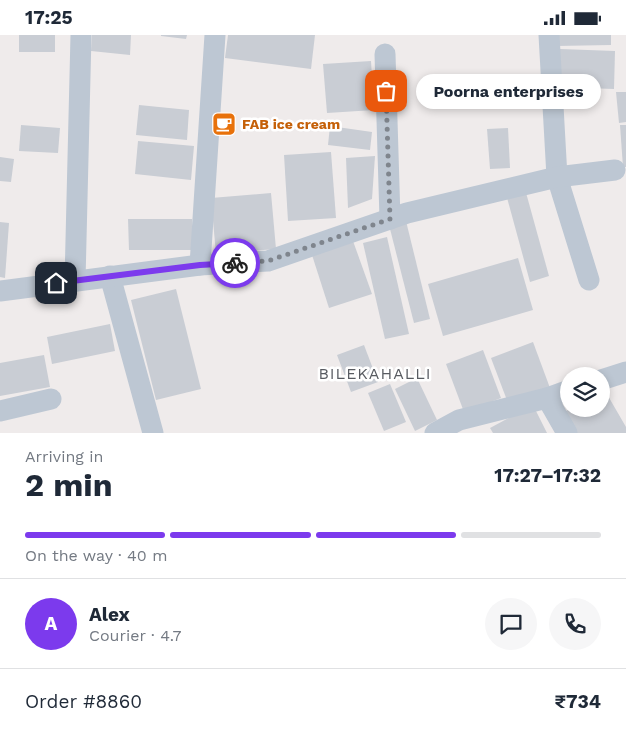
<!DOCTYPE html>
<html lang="en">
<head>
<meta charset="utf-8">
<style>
	:root { --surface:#fff; --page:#f6f6f7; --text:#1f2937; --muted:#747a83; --line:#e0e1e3; --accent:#7c3aed }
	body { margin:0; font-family:"Work Sans",sans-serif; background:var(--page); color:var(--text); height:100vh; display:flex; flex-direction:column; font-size:19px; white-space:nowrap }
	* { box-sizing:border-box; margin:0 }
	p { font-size:16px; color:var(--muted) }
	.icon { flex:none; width:28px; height:28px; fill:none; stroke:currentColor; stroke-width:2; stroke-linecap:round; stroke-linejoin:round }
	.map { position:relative; height:398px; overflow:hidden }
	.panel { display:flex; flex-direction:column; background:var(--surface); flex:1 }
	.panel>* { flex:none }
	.tools { position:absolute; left:560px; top:332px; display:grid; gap:10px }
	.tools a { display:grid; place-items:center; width:50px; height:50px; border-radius:50%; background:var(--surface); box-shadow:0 2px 8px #0003; font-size:25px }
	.pin { position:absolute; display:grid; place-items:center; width:42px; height:42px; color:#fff; margin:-21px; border-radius:10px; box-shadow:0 2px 8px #0006 }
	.courier { position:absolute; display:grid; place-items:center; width:50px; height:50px; margin:-25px; border:4px solid #7c3aed; border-radius:50%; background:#fff; color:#222; box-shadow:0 1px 6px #0007 }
	.bubble { position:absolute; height:35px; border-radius:18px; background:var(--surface); box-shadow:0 2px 8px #0003; font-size:16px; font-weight:700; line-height:35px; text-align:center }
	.headline em { font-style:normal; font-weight:700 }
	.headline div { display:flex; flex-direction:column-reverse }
	.headline { display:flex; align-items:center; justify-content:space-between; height:85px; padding:0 25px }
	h1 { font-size:32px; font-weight:700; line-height:38px }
	.bar { display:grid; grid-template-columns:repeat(4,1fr); gap:8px 5px; align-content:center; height:60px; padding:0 25px }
	.bar i { height:6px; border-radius:4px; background:var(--line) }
	.bar .on { background:var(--accent) }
	.bar p { grid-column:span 4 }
	.line { display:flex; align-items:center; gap:12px; padding:0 25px; border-top:1px solid var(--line) }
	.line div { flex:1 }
	.round { display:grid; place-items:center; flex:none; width:52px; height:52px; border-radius:26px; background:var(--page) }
	.status { display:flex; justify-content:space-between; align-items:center; height:35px; padding:0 25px; background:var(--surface); direction:ltr }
	.status svg { height:14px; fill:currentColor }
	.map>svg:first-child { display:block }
	.building { fill:#c9cdd4 }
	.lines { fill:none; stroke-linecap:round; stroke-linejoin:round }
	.street { stroke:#bdc7d3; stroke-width:21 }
	.done { stroke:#7f858d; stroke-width:5; stroke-dasharray:0 9 }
	.route { stroke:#7c3aed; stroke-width:6 }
	.labels { text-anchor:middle; stroke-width:5; stroke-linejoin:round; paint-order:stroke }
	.food-label { font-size:14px; font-weight:bold; fill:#c56008; stroke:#fff; text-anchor:start }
	.quarter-label { font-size:16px; letter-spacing:1px; fill:#585b61; stroke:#fff }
</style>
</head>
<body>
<div class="status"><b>17:25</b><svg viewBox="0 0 49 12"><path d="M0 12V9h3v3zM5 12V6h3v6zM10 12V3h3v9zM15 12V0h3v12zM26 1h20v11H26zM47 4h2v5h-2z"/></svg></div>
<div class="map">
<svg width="626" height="398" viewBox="0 0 626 398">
	<rect width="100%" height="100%" fill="#efebeb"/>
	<g class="building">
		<rect x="19" y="0" width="36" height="17"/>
		<polygon points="92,0 131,0 130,20 91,16"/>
		<polygon points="161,0 187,0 186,4 161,1"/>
		<polygon points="228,0 315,0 311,34 225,23"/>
		<polygon points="556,0 611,0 611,10 556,11"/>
		<polygon points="560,14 615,16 614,54 559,52"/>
		<polygon points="371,26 374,75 327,78 323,29"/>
		<polygon points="616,57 626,57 626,87 619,88"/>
		<polygon points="139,70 189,75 187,105 136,100"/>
		<polygon points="21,90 60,93 58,118 19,116"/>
		<polygon points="620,90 626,90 626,132 623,132"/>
		<polygon points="330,91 372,97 370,115 328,110"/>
		<polygon points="508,93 510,133 490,134 487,94"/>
		<polygon points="138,106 194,111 191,145 135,139"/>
		<polygon points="331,117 336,183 288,186 284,120"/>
		<polygon points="375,121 372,164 348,173 346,123"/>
		<polygon points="0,122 14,124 11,147 0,146"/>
		<polygon points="525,154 549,241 530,247 506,159"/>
		<polygon points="271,158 276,214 216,219 211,163"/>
		<polygon points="128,184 192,184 192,215 129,215"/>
		<polygon points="406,186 430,284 414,288 389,190"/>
		<polygon points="0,187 9,188 5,243 0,242"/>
		<polygon points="387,202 409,299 385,304 363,208"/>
		<polygon points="353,206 372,259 329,273 312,220"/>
		<polygon points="518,223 533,275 443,301 428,249"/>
		<polygon points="176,254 201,354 156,365 131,265"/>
		<polygon points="110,289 115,316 52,329 47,302"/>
		<polygon points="533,307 550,353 508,368 491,323"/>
		<polygon points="364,310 378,347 351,357 337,320"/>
		<polygon points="483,315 501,363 464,377 446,329"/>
		<polygon points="44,320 50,352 0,361 0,328"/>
		<polygon points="417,343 437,385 415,396 395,354"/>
		<polygon points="390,349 406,387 384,396 368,358"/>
		<polygon points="604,354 626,392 626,398 574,398 562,378 570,374 601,374 601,356"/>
		<polygon points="533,370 547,398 493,398 490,393"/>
	</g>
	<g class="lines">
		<g class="street">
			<polyline points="549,0 557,142 589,245"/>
			<polyline points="385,19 390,184"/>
			<polyline points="200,230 215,0"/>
			<polyline points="110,241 153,398"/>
			<polyline points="75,246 81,0"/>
			<polyline points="0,256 200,230 268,226 407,178 557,142 615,135"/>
			<polyline points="601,345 626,337"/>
			<polyline points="547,363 567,398"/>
			<polyline points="0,376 51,364"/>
			<polyline points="435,398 459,385 547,363 569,355"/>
		</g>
	</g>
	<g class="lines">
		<polyline class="done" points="235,228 268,226 390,184 386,56"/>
		<polyline class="route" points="56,248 200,230 235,228"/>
	</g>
	<defs>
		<g id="cafe-square" transform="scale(1.25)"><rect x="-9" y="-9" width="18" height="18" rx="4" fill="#e8710a" stroke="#fff"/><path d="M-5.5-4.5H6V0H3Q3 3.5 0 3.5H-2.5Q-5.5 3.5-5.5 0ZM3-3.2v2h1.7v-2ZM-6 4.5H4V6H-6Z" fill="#fff"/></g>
	</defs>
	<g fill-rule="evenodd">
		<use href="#cafe-square" x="224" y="89"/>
	</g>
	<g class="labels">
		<g class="food-label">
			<text x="242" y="94">FAB ice cream</text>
		</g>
		<g class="quarter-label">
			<text x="375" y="344">BILEKAHALLI</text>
		</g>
	</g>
</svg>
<div class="tools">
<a><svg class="icon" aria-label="layers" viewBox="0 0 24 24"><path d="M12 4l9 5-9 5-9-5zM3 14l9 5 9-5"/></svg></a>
</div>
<div class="pin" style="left:386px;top:56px;background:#ea580c"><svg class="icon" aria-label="bag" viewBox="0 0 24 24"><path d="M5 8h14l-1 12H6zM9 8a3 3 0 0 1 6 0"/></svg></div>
<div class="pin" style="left:56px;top:248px;background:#1f2937"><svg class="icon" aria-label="home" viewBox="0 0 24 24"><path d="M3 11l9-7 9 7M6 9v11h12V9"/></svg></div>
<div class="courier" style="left:235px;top:228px"><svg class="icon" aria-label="bike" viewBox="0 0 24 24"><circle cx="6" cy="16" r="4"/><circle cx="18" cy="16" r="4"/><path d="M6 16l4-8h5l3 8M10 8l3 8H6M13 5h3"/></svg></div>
<div class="bubble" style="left:416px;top:39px;width:185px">Poorna enterprises</div>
</div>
<section class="panel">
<div class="headline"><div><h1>2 min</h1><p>Arriving in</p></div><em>17:27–17:32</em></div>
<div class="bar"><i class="on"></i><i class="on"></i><i class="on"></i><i></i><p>On the way · 40 m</p></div>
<div class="line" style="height:90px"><b class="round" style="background:var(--accent);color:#fff">A</b><div><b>Alex</b><p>Courier · 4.7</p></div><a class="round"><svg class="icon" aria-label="chat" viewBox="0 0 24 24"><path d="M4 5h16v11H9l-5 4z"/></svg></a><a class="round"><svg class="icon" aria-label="phone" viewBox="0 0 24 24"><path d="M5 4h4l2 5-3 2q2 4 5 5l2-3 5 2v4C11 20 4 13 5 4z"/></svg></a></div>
<div class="line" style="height:65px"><div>Order #8860</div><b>₹734</b></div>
</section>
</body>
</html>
